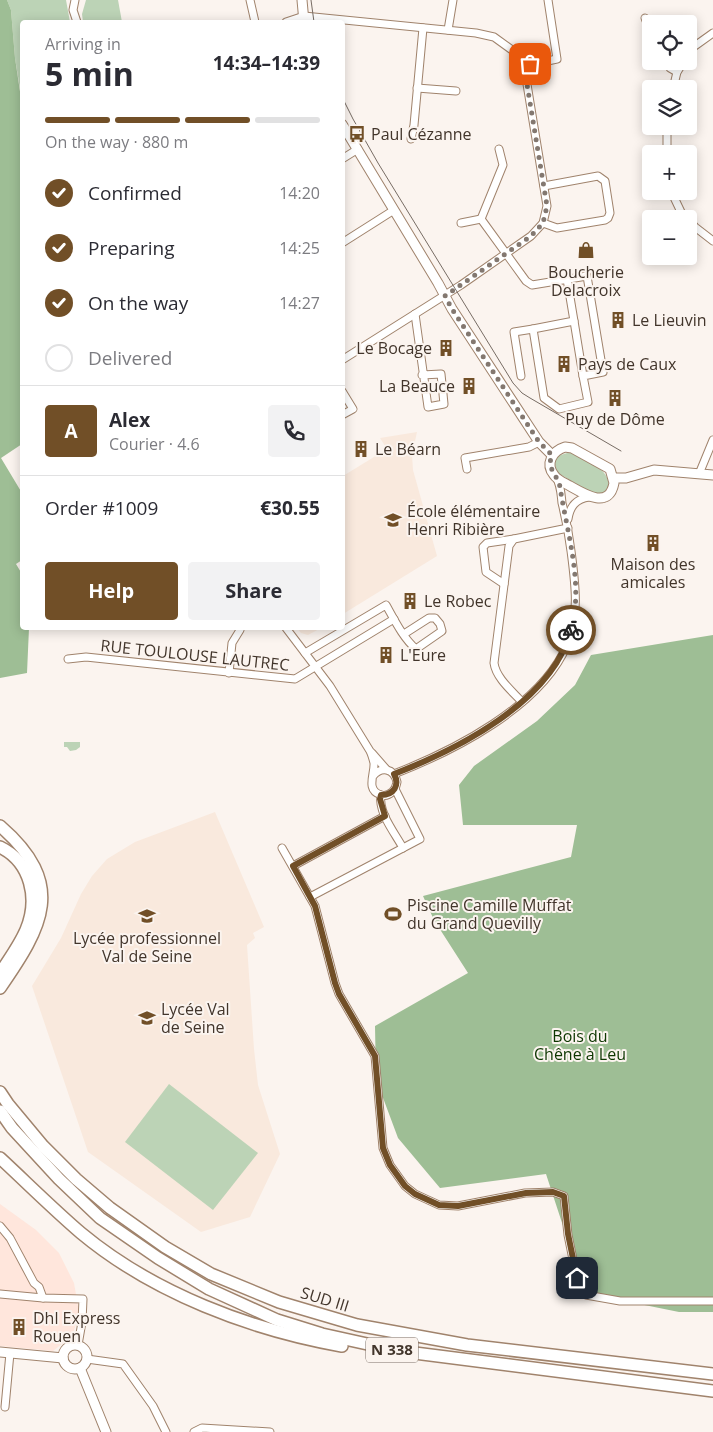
<!DOCTYPE html>
<html lang="en">
<head>
<meta charset="utf-8">
<style>
	:root { --surface:#fff; --page:#f2f2f3; --text:#2b2b33; --muted:#7c7c81; --line:#e1e1e2; --accent:#714f27 }
	body { margin:0; font-family:"Open Sans",sans-serif; background:var(--page); color:var(--text); height:100vh; display:flex; flex-direction:column; font-size:19px; white-space:nowrap }
	* { box-sizing:border-box; margin:0 }
	p { font-size:16px; color:var(--muted) }
	.icon { flex:none; width:28px; height:28px; fill:none; stroke:currentColor; stroke-width:2; stroke-linecap:round; stroke-linejoin:round }
	.map { position:relative; flex:1; overflow:hidden }
	.side { position:absolute; left:20px; top:20px; width:325px; height:610px; display:flex; flex-direction:column; background:var(--surface); border-radius:5px; box-shadow:0 2px 12px #0003 }
	.side>* { flex:none }
	.controls { position:absolute; left:642px; top:15px; display:grid; gap:10px }
	.controls a { display:grid; place-items:center; width:55px; height:55px; border-radius:5px; background:var(--surface); box-shadow:0 2px 12px #0003; font-size:25px }
	.pin { position:absolute; display:grid; place-items:center; width:42px; height:42px; color:#fff; margin:-21px; border-radius:10px; box-shadow:0 2px 8px #0006 }
	.courier { position:absolute; display:grid; place-items:center; width:50px; height:50px; margin:-25px; border:4px solid #714f27; border-radius:50%; background:#fff; color:#222; box-shadow:0 1px 6px #0007 }
	.overview em { font-style:normal; font-weight:700 }
	.overview div { display:flex; flex-direction:column-reverse }
	.overview { display:flex; align-items:center; justify-content:space-between; height:85px; padding:0 25px }
	h1 { font-size:32px; font-weight:700; line-height:38px }
	.bar { display:grid; grid-template-columns:repeat(4,1fr); gap:8px 5px; align-content:center; height:60px; padding:0 25px }
	.bar i { height:6px; border-radius:4px; background:var(--line) }
	.bar .selected { background:var(--accent) }
	.bar p { grid-column:span 4 }
	.line { display:flex; align-items:center; gap:12px; padding:0 25px; border-top:1px solid var(--line) }
	.line div { flex:1 }
	.round { display:grid; place-items:center; flex:none; width:52px; height:52px; border-radius:5px; background:var(--page) }
	ol { padding:0 25px; list-style:none }
	li { display:flex; align-items:center; gap:15px; height:55px }
	li p { margin-inline-start:auto }
	li .icon { padding:5px; border-radius:50%; background:var(--accent); color:#fff; stroke-width:4 }
	li:last-child { color:var(--muted) }
	li i { width:28px; height:28px; border:2px solid var(--line); border-radius:50% }
	.button { display:flex; gap:10px; margin-top:auto; padding:10px 25px }
	.button a { flex:1; height:58px; border-radius:5px; background:var(--accent); color:#fff; font-size:20px; font-weight:700; line-height:58px; text-align:center }
	.button a+a { background:var(--page); color:var(--text) }
	.map>svg:first-child { display:block }
	.built { fill:#f9e9dd }
	.industrial { fill:#ffe6dc }
	.green { fill:#bcd3b6 }
	.forest { fill:#9ebe95 }
	.lines { fill:none; stroke-linecap:round; stroke-linejoin:round }
	.minor-casing { stroke:#a0836c; stroke-width:9 }
	.tertiary-casing { stroke:#a0836c; stroke-width:11 }
	.trunk-casing { stroke:#a0836c; stroke-width:14 }
	.minor { stroke:#fff; stroke-width:7 }
	.tertiary { stroke:#fff; stroke-width:9 }
	.trunk { stroke:#fff; stroke-width:11 }
	.tram { stroke:#776c64; stroke-width:1 }
	.done { stroke:#837870; stroke-width:5; stroke-dasharray:0 9 }
	.route { stroke:#714f27; stroke-width:6 }
	.labels { text-anchor:middle; stroke-width:4; stroke-linejoin:round; paint-order:stroke }
	.shield { fill:#fbf4ef; stroke:#7a6e66; stroke-width:1 }
	.shield-label { font-size:15px; font-weight:bold; fill:#42352b }
	.poi-label { font-size:16px; fill:#42352b; stroke:#fbf4ef; text-anchor:start }
	.street-label { font-size:16px; fill:#42352b; stroke:#fbf4ef }
	.park-label { font-size:16px; fill:#0d3700; stroke:#fbf4ef }
</style>
</head>
<body>
<div class="map">
<svg width="713" height="1432" viewBox="0 0 713 1432">
	<rect width="100%" height="100%" fill="#fbf4ef"/>
	<g class="built">
		<polygon points="417,432 412,455 413,470 437,556 343,614 343,476 387,449 380,438"/>
		<polygon points="297,628 321,628 308,635 301,633"/>
		<polygon points="215,812 264,927 253,933 255,938 247,945 254,1049 258,1085 280,1154 250,1217 201,1232 88,1152 32,986 61,938 81,894 92,876 107,859 135,842"/>
	</g>
	<polygon class="industrial" points="0,1204 36,1230 59,1253 74,1283 79,1312 73,1335 53,1351 0,1346"/>
	<g class="green">
		<polygon points="7,0 66,0 70,22 22,22 22,95 21,95 15,58 11,10"/>
		<polygon points="86,0 118,0 122,22 83,22 82,14"/>
		<path d="M570,452C585,460 610,468 609,487L603,493L595,495L558,473C554,466 554,463 558,456Z"/>
		<polygon points="64,742 80,742 80,747 76,750 70,751 67,747 64,747"/>
		<polygon points="169,1084 258,1153 213,1210 125,1142"/>
	</g>
	<g class="forest">
		<polygon points="0,0 7,0 11,10 15,58 22,105 22,444 1,458 22,493 22,560 16,564 22,574 22,628 29,628 27,673 0,678"/>
		<polygon points="713,635 713,1312 679,1312 585,1293 546,1174 440,1188 398,1138 376,1079 375,1026 468,973 434,920 423,896 571,857 577,825 463,825 459,785 474,766 537,721 575,685 591,655"/>
	</g>
	<g class="lines">
		<g class="minor-casing">
			<g id="minor">
				<polyline points="75,0 73,10 77,22"/>
				<polyline points="250,0 255,22"/>
				<polyline points="645,18 651,34"/>
				<polyline points="286,22 304,16 476,33 494,37 512,50 524,66 547,206 543,223 531,236 461,285 342,360"/>
				<polyline points="448,30 453,0"/>
				<polyline points="689,53 692,48 713,33"/>
				<polyline points="666,61 670,68 677,72"/>
				<polyline points="524,66 557,59 548,0"/>
				<polyline points="417,88 456,91"/>
				<polyline points="673,89 677,72 684,61"/>
				<polyline points="411,139 414,125 423,28"/>
				<polyline points="499,149 503,165 481,219 526,281 532,285 587,276 603,372 583,376 588,402 559,409 544,398 533,329 574,321 567,279"/>
				<polyline points="667,154 667,126"/>
				<polyline points="342,159 358,149"/>
				<polyline points="671,191 681,212 687,219"/>
				<polyline points="689,220 695,227 713,241"/>
				<polyline points="461,223 481,219"/>
				<polyline points="543,223 557,228 605,220 608,218 610,213 605,181 598,176 544,186"/>
				<polyline points="342,243 394,210"/>
				<polyline points="415,314 428,407 444,404 441,374 422,375"/>
				<polyline points="574,321 583,376"/>
				<polyline points="521,376 514,332 533,329"/>
				<polyline points="342,391 353,409 342,415"/>
				<polyline points="467,469 465,458 529,447 539,442"/>
				<polyline points="699,474 713,440"/>
				<path d="M568,519C570,506 576,499 589,497"/>
				<polyline points="504,584 486,572 483,547 487,543 514,539"/>
				<path d="M286,628L330,686L370,751C372,755 373,759 374,763C375,774 365,790 381,795C385,796 389,795 392,792C396,789 396,786 397,782C394,768 381,766 373,776"/>
				<path d="M305,653L386,605C394,619 403,638 416,649L442,631L440,624L435,618H429L404,634"/>
				<polyline points="68,659 86,657 295,679 394,619"/>
				<polyline points="229,673 232,643 240,630"/>
				<path d="M522,702C512,691 496,678 494,663L509,546L514,539L568,528"/>
				<polyline points="372,753 386,769"/>
				<path d="M394,774C453,751 541,707 567,645C580,616 575,582 571,551C569,535 566,519 562,503C561,494 561,485 556,477"/>
				<path d="M381,795C378,813 395,833 403,848"/>
				<polyline points="282,848 315,906 335,983 339,994 375,1056 383,1148 390,1165 405,1186 415,1194 439,1205 458,1206 525,1193 553,1192 564,1196 568,1235 577,1279 586,1295 620,1301 713,1301"/>
				<polyline points="293,866 385,816"/>
				<polyline points="310,897 420,839 395,789"/>
				<polyline points="0,1226 10,1238 34,1283 39,1287 43,1298"/>
				<polyline points="0,1294 43,1298 83,1299 82,1322 78,1345"/>
				<polyline points="87,1359 123,1364 153,1406 166,1432"/>
				<polyline points="5,1407 10,1353"/>
				<polyline points="194,1432 202,1428 270,1432"/>
			</g>
		</g>
		<g class="tertiary-casing">
			<g id="tertiary">
				<polyline points="302,0 304,22"/>
				<polyline points="342,124 438,283 452,309 539,442 552,455"/>
				<path d="M565,447L572,448L610,469L614,483C609,510 584,494 570,486C565,483 557,480 554,475C545,464 552,451 565,447Z"/>
				<polyline points="614,478 626,478 654,470 713,475"/>
				<circle cx="75" cy="1357" r="12"/>
				<polyline points="0,1352 63,1358"/>
				<polyline points="80,1368 106,1432"/>
			</g>
		</g>
		<g class="trunk-casing">
			<g id="trunk">
				<path d="M0,826C67,884 43,926 0,988"/>
				<path d="M0,847C31,862 39,899 26,930C20,944 9,960 0,973"/>
				<polyline points="0,1092 8,1104 43,1146 76,1179 110,1208 165,1247 211,1274 279,1302 357,1325 467,1345 713,1374"/>
				<polyline points="0,1111 12,1128 59,1179 100,1218 158,1258 209,1289 277,1320 322,1334 399,1351 713,1391"/>
				<path d="M0,1158C27,1183 53,1209 81,1233C153,1293 251,1330 342,1346"/>
			</g>
		</g>
		<use href="#minor" class="minor"/>
		<use href="#tertiary" class="tertiary"/>
		<use href="#trunk" class="trunk"/>
		<g class="tram">
			<polyline points="311,0 314,22"/>
			<polyline points="342,97 353,119 378,163 513,383 522,393 530,398 621,451"/>
		</g>
	</g>
	<g class="lines">
		<path class="done" d="M530,64L524,66L547,206L543,223L531,236L445,296L452,309L539,442L552,455C546,469 558,475 560,487C567,533 584,584 571,630"/>
		<path class="route" d="M571,630C552,702 458,749 394,774C400,785 394,795 381,795L380,799L385,816L293,866L315,906L335,983L339,994L375,1056L383,1148L390,1165L405,1186L415,1194L439,1205L458,1206L526,1193L553,1192L564,1196L568,1234L577,1278"/>
	</g>
	<defs>
		<g id="bus-bare" transform="scale(1.35)"><path d="M-5-6H5V4H4V6H2V4H-2V6H-4V4H-5ZM-3.5-4V0h7V-4ZM-3.5 1.2v1.5H-2V1.2ZM2 1.2v1.5H3.5V1.2Z" fill="#714f27" stroke="#fbf4ef" stroke-width="2.5" paint-order="stroke"/></g>
		<g id="shop-bare" transform="scale(1.35)"><path d="M-5-2.5h2.3a2.7 3.5 0 0 1 5.4 0H5L5.5 6h-11ZM-1.5-2.5h3a1.5 2.3 0 0 0-3 0Z" fill="#714f27" stroke="#fbf4ef" stroke-width="2.5" paint-order="stroke"/></g>
		<g id="building-bare" transform="scale(1.35)"><path d="M-4-6H4V6H1V3H-1V6H-4ZM-2.5-4.3h1.7v1.8h-1.7ZM.8-4.3h1.7v1.8H.8ZM-2.5-1h1.7V.8h-1.7ZM.8-1h1.7V.8H.8Z" fill="#714f27" stroke="#fbf4ef" stroke-width="2.5" paint-order="stroke"/></g>
		<g id="school-bare" transform="scale(1.35)"><path d="M0-5L7-2L0 1L-7-2ZM-4 1L0 2.5L4 1V4Q0 6-4 4Z" fill="#714f27" stroke="#fbf4ef" stroke-width="2.5" paint-order="stroke"/></g>
		<g id="stadium-bare" transform="scale(1.35)"><path d="M0-5a6.5 5 0 1 0 0 10a6.5 5 0 1 0 0-10ZM-3.5-1.8h7v3.6h-7Z" fill="#714f27" stroke="#fbf4ef" stroke-width="2.5" paint-order="stroke"/></g>
	</defs>
	<g fill-rule="evenodd">
		<use href="#bus-bare" x="357" y="134"/>
		<use href="#shop-bare" x="586" y="250"/>
		<use href="#building-bare" x="618" y="320"/>
		<use href="#building-bare" x="446" y="348"/>
		<use href="#building-bare" x="564" y="364"/>
		<use href="#building-bare" x="469" y="386"/>
		<use href="#building-bare" x="615" y="398"/>
		<use href="#building-bare" x="361" y="449"/>
		<use href="#school-bare" x="393" y="520"/>
		<use href="#building-bare" x="653" y="543"/>
		<use href="#building-bare" x="410" y="601"/>
		<use href="#building-bare" x="386" y="655"/>
		<use href="#stadium-bare" x="393" y="914"/>
		<use href="#school-bare" x="147" y="916"/>
		<use href="#school-bare" x="147" y="1018"/>
		<use href="#building-bare" x="19" y="1327"/>
	</g>
	<g class="labels">
		<rect class="shield" x="366" y="1337.5" width="52" height="25" rx="4"/>
		<g class="shield-label">
			<text x="392" y="1355">N 338</text>
		</g>
		<g class="poi-label">
			<text x="371" y="140">Paul Cézanne</text>
			<text x="586" y="278" text-anchor="middle">Boucherie<tspan x="586" dy="18">Delacroix</tspan></text>
			<text x="632" y="326">Le Lieuvin</text>
			<text x="432" y="354" text-anchor="end">Le Bocage</text>
			<text x="578" y="370">Pays de Caux</text>
			<text x="455" y="392" text-anchor="end">La Beauce</text>
			<text x="615" y="425" text-anchor="middle">Puy de Dôme</text>
			<text x="375" y="455">Le Béarn</text>
			<text x="407" y="517">École élémentaire<tspan x="407" dy="18">Henri Ribière</tspan></text>
			<text x="653" y="570" text-anchor="middle">Maison des<tspan x="653" dy="18">amicales</tspan></text>
			<text x="424" y="607">Le Robec</text>
			<text x="400" y="661">L'Eure</text>
			<text x="407" y="911">Piscine Camille Muffat<tspan x="407" dy="18">du Grand Quevilly</tspan></text>
			<text x="147" y="944" text-anchor="middle">Lycée professionnel<tspan x="147" dy="18">Val de Seine</tspan></text>
			<text x="161" y="1015">Lycée Val<tspan x="161" dy="18">de Seine</tspan></text>
			<text x="33" y="1324">Dhl Express<tspan x="33" dy="18">Rouen</tspan></text>
		</g>
		<g class="street-label">
			<text transform="translate(195 655) rotate(6)" y="6">RUE TOULOUSE LAUTREC</text>
			<text transform="translate(325 1299) rotate(17)" y="6">SUD III</text>
		</g>
		<g class="park-label">
			<text x="580" y="1042">Bois du<tspan x="580" dy="18">Chêne à Leu</tspan></text>
		</g>
	</g>
</svg>
<div class="controls">
<a><svg class="icon" aria-label="locate" viewBox="0 0 24 24"><circle cx="12" cy="12" r="6"/><path d="M12 2v4M12 18v4M2 12h4M18 12h4"/></svg></a>
<a><svg class="icon" aria-label="layers" viewBox="0 0 24 24"><path d="M12 4l9 5-9 5-9-5zM3 14l9 5 9-5"/></svg></a>
<a>+</a>
<a>−</a>
</div>
<div class="pin" style="left:530px;top:64px;background:#ea580c"><svg class="icon" aria-label="bag" viewBox="0 0 24 24"><path d="M5 8h14l-1 12H6zM9 8a3 3 0 0 1 6 0"/></svg></div>
<div class="pin" style="left:577px;top:1278px;background:#1f2937"><svg class="icon" aria-label="home" viewBox="0 0 24 24"><path d="M3 11l9-7 9 7M6 9v11h12V9"/></svg></div>
<div class="courier" style="left:571px;top:630px"><svg class="icon" aria-label="bike" viewBox="0 0 24 24"><circle cx="6" cy="16" r="4"/><circle cx="18" cy="16" r="4"/><path d="M6 16l4-8h5l3 8M10 8l3 8H6M13 5h3"/></svg></div>
<section class="side">
<div class="overview"><div><h1>5 min</h1><p>Arriving in</p></div><em>14:34–14:39</em></div>
<div class="bar"><i class="selected"></i><i class="selected"></i><i class="selected"></i><i></i><p>On the way · 880 m</p></div>
<ol>
<li><svg class="icon" aria-label="check" viewBox="0 0 24 24"><path d="M5 12l5 5 9-10"/></svg>Confirmed<p>14:20</p></li>
<li><svg class="icon" aria-label="check" viewBox="0 0 24 24"><path d="M5 12l5 5 9-10"/></svg>Preparing<p>14:25</p></li>
<li><svg class="icon" aria-label="check" viewBox="0 0 24 24"><path d="M5 12l5 5 9-10"/></svg>On the way<p>14:27</p></li>
<li><i></i>Delivered</li>
</ol>
<div class="line" style="height:90px"><b class="round" style="background:var(--accent);color:#fff">A</b><div><b>Alex</b><p>Courier · 4.6</p></div><a class="round"><svg class="icon" aria-label="phone" viewBox="0 0 24 24"><path d="M5 4h4l2 5-3 2q2 4 5 5l2-3 5 2v4C11 20 4 13 5 4z"/></svg></a></div>
<div class="line" style="height:65px"><div>Order #1009</div><b>€30.55</b></div>
<div class="button"><a>Help</a><a>Share</a></div>
</section>
</div>
</body>
</html>
